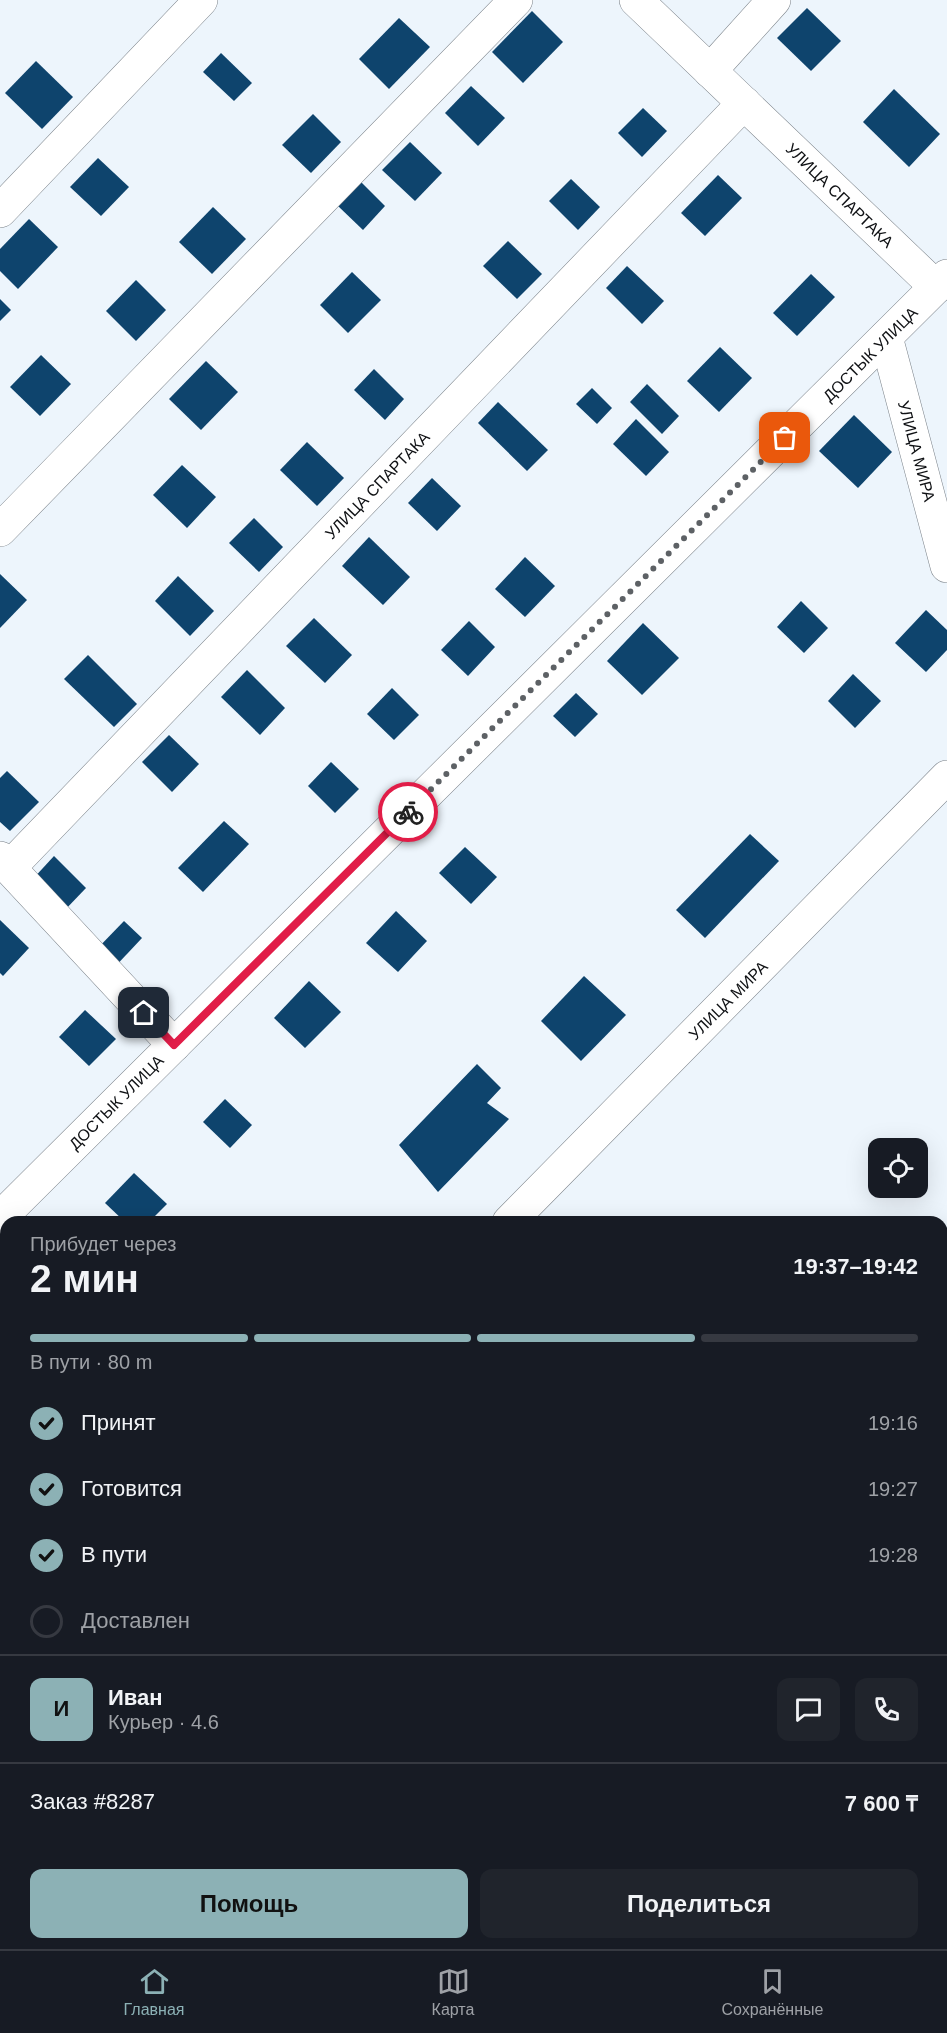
<!DOCTYPE html>
<html lang="ru">
<head>
<meta charset="utf-8">
<style>
	:root { --surface:#171b24; --page:#20242c; --text:#f1f3f6; --muted:#9ea1a6; --line:#363941; --accent:#8cb1b5 }
	body { margin:0; font-family:Arial,sans-serif; background:var(--page); color:var(--text); height:100vh; display:flex; flex-direction:column; font-size:22px; white-space:nowrap }
	* { box-sizing:border-box; margin:0 }
	p { font-size:20px; color:var(--muted) }
	.icon { flex:none; width:33px; height:33px; fill:none; stroke:currentColor; stroke-width:2; stroke-linecap:round; stroke-linejoin:round }
	.map { position:relative; flex:1; overflow:hidden }
	.panel { position:absolute; left:0px; top:1216px; width:948px; height:734px; display:flex; flex-direction:column; background:var(--surface); border-radius:18px 18px 0 0; box-shadow:0 6px 24px #0002 }
	.panel>* { flex:none }
	.controls { position:absolute; left:868px; top:1138px; display:grid; gap:12px }
	.controls a { display:grid; place-items:center; width:60px; height:60px; border-radius:12px; background:var(--surface); box-shadow:0 6px 24px #0002; font-size:30px }
	.pin { position:absolute; display:grid; place-items:center; width:51px; height:51px; color:#fff; margin:-26px; border-radius:12px; box-shadow:0 3px 9px #0006 }
	.courier { position:absolute; display:grid; place-items:center; width:60px; height:60px; margin:-30px; border:4px solid #e11d48; border-radius:50%; background:#fff; color:#222; box-shadow:0 2px 8px #0007 }
	.headline em { font-style:normal; font-weight:800 }
	.headline div { display:flex; flex-direction:column-reverse }
	.headline { display:flex; align-items:center; justify-content:space-between; height:102px; padding:0 30px }
	h1 { font-size:39px; font-weight:800; line-height:45px }
	.bar { display:grid; grid-template-columns:repeat(4,1fr); gap:9px 6px; align-content:center; height:72px; padding:0 30px }
	.bar i { height:8px; border-radius:4px; background:var(--line) }
	.bar .on { background:var(--accent) }
	.bar p { grid-column:span 4 }
	.line { display:flex; align-items:center; gap:15px; padding:0 30px; border-top:2px solid var(--line) }
	.line div { flex:1 }
	.round { display:grid; place-items:center; flex:none; width:63px; height:63px; border-radius:12px; background:var(--page) }
	ol { padding:0 30px; list-style:none }
	li { display:flex; align-items:center; gap:18px; height:66px }
	li p { margin-inline-start:auto }
	li .icon { padding:6px; border-radius:50%; background:var(--accent); color:#111; stroke-width:4 }
	li:last-child { color:var(--muted) }
	li i { width:33px; height:33px; border:3px solid var(--line); border-radius:50% }
	.button { display:flex; gap:12px; margin-top:auto; padding:12px 30px }
	.button a { flex:1; height:69px; border-radius:12px; background:var(--accent); color:#111; font-size:24px; font-weight:800; line-height:69px; text-align:center }
	.button a+a { background:var(--page); color:var(--text) }
	.tab-bar { display:flex; justify-content:space-around; align-items:center; height:84px; border-top:2px solid var(--line); background:var(--surface); font-size:16px; color:var(--muted) }
	.tab-bar a { display:grid; justify-items:center; gap:3px }
	.tab-bar .on { color:var(--accent) }
	.map>svg:first-child { display:block }
	.building { fill:#0e446d }
	.lines { fill:none; stroke-linecap:round; stroke-linejoin:round }
	.minor-casing { stroke:#7c838a; stroke-width:34 }
	.minor { stroke:#fff; stroke-width:33 }
	.done { stroke:#5d6165; stroke-width:6; stroke-dasharray:0 10.8 }
	.route { stroke:#e11d48; stroke-width:8 }
	.labels { text-anchor:middle; stroke-width:6; stroke-linejoin:round; paint-order:stroke }
	.street-label { font-size:16px; fill:#0f1114; stroke:#fff }
</style>
</head>
<body>
<div class="map">
<svg width="947" height="1949" viewBox="0 0 947 1949">
	<rect width="100%" height="100%" fill="#edf5fc"/>
	<g class="building">
		<polygon points="807,8 841,41 811,71 777,38"/>
		<polygon points="532,11 563,42 523,83 492,52"/>
		<polygon points="399,18 430,47 389,89 359,59"/>
		<polygon points="221,53 252,83 234,101 203,72"/>
		<polygon points="36,61 73,97 42,129 5,93"/>
		<polygon points="471,86 505,118 478,146 445,113"/>
		<polygon points="894,89 940,134 909,167 863,122"/>
		<polygon points="643,108 667,131 642,157 618,133"/>
		<polygon points="313,114 341,142 311,173 282,145"/>
		<polygon points="410,142 442,173 415,201 382,170"/>
		<polygon points="98,158 129,187 101,216 70,187"/>
		<polygon points="718,175 742,198 705,236 681,213"/>
		<polygon points="571,179 600,207 578,230 549,201"/>
		<polygon points="361,182 385,206 363,230 338,206"/>
		<polygon points="213,207 246,239 212,274 179,242"/>
		<polygon points="29,219 58,247 18,289 0,271 0,249"/>
		<polygon points="508,241 542,274 517,299 483,266"/>
		<polygon points="627,266 664,301 642,324 606,288"/>
		<polygon points="352,272 381,300 348,333 320,305"/>
		<polygon points="811,274 835,297 797,336 773,313"/>
		<polygon points="136,280 166,310 136,341 106,311"/>
		<polygon points="0,299 11,310 0,321"/>
		<polygon points="720,347 752,378 719,412 687,381"/>
		<polygon points="41,355 71,384 40,416 10,387"/>
		<polygon points="206,361 238,392 201,430 169,399"/>
		<polygon points="374,369 404,399 385,420 354,390"/>
		<polygon points="647,384 679,416 662,434 630,402"/>
		<polygon points="592,388 612,408 597,424 576,404"/>
		<polygon points="498,402 548,450 527,471 478,423"/>
		<polygon points="854,415 892,452 858,488 819,451"/>
		<polygon points="636,419 669,452 646,476 613,444"/>
		<polygon points="307,442 344,478 317,506 280,470"/>
		<polygon points="182,465 216,497 187,528 153,495"/>
		<polygon points="432,478 461,506 437,531 408,503"/>
		<polygon points="254,518 283,547 259,572 229,543"/>
		<polygon points="369,537 410,577 383,605 342,566"/>
		<polygon points="525,557 555,586 525,617 495,589"/>
		<polygon points="0,574 27,600 0,628"/>
		<polygon points="178,576 214,611 190,636 155,601"/>
		<polygon points="801,601 828,628 804,653 777,627"/>
		<polygon points="926,610 947,630 947,650 926,672 895,643"/>
		<polygon points="314,618 352,655 325,683 286,646"/>
		<polygon points="469,621 495,647 468,676 441,650"/>
		<polygon points="643,623 679,658 642,695 607,661"/>
		<polygon points="88,655 137,704 114,727 64,679"/>
		<polygon points="247,670 285,708 260,735 221,697"/>
		<polygon points="853,674 881,701 855,728 828,701"/>
		<polygon points="392,688 419,715 394,740 367,714"/>
		<polygon points="576,693 598,714 575,737 553,716"/>
		<polygon points="169,735 199,764 172,792 142,762"/>
		<polygon points="331,762 359,789 335,813 308,786"/>
		<polygon points="7,771 39,802 10,831 0,822 0,778"/>
		<polygon points="224,821 249,844 203,892 178,868"/>
		<polygon points="750,834 779,861 705,938 676,910"/>
		<polygon points="465,847 497,877 471,904 439,873"/>
		<polygon points="54,856 86,888 63,912 31,881"/>
		<polygon points="396,911 427,941 398,972 366,943"/>
		<polygon points="0,920 29,948 3,976 0,973"/>
		<polygon points="124,921 142,938 111,971 93,953"/>
		<polygon points="584,976 626,1015 581,1061 541,1021"/>
		<polygon points="309,981 341,1012 305,1048 274,1018"/>
		<polygon points="85,1010 116,1039 89,1066 59,1037"/>
		<polygon points="477,1064 501,1088 487,1103 509,1119 438,1192 399,1145"/>
		<polygon points="225,1099 252,1125 230,1148 203,1122"/>
		<polygon points="134,1173 167,1204 149,1222 125,1222 105,1203"/>
		<polygon points="6,1287 6,1318 0,1313 0,1293"/>
	</g>
	<g class="lines">
		<g class="minor-casing">
			<g id="minor">
				<polyline points="636,0 936,287"/>
				<polyline points="710,71 774,0"/>
				<polyline points="0,211 201,0"/>
				<polyline points="886,337 947,566"/>
				<polyline points="0,530 516,0"/>
				<polyline points="0,858 174,1045"/>
				<polyline points="10,867 744,103"/>
				<polyline points="0,1218 947,276"/>
				<polyline points="509,1222 947,777"/>
				<polyline points="0,1385 6,1391"/>
				<polyline points="0,1749 6,1742"/>
			</g>
		</g>
		<use href="#minor" class="minor"/>
	</g>
	<g class="lines">
		<polyline class="done" points="408,812 785,438"/>
		<polyline class="route" points="144,1013 174,1045 408,812"/>
	</g>
	<g class="labels">
		<g class="street-label">
			<text transform="translate(840 195) rotate(44)" y="6">УЛИЦА СПАРТАКА</text>
			<text transform="translate(870 354) rotate(-45)" y="6">ДОСТЫК УЛИЦА</text>
			<text transform="translate(917 451) rotate(75)" y="6">УЛИЦА МИРА</text>
			<text transform="translate(377 485) rotate(-46)" y="6">УЛИЦА СПАРТАКА</text>
			<text transform="translate(728 1000) rotate(-45)" y="6">УЛИЦА МИРА</text>
			<text transform="translate(116 1102) rotate(-45)" y="6">ДОСТЫК УЛИЦА</text>
		</g>
	</g>
</svg>
<div class="controls">
<a><svg class="icon" aria-label="locate" viewBox="0 0 24 24"><circle cx="12" cy="12" r="6"/><path d="M12 2v4M12 18v4M2 12h4M18 12h4"/></svg></a>
</div>
<div class="pin" style="left:785px;top:438px;background:#ea580c"><svg class="icon" aria-label="bag" viewBox="0 0 24 24"><path d="M5 8h14l-1 12H6zM9 8a3 3 0 0 1 6 0"/></svg></div>
<div class="pin" style="left:144px;top:1013px;background:#1f2937"><svg class="icon" aria-label="home" viewBox="0 0 24 24"><path d="M3 11l9-7 9 7M6 9v11h12V9"/></svg></div>
<div class="courier" style="left:408px;top:812px"><svg class="icon" aria-label="bike" viewBox="0 0 24 24"><circle cx="6" cy="16" r="4"/><circle cx="18" cy="16" r="4"/><path d="M6 16l4-8h5l3 8M10 8l3 8H6M13 5h3"/></svg></div>
<section class="panel">
<div class="headline"><div><h1>2 мин</h1><p>Прибудет через</p></div><em>19:37–19:42</em></div>
<div class="bar"><i class="on"></i><i class="on"></i><i class="on"></i><i></i><p>В пути · 80 m</p></div>
<ol>
<li><svg class="icon" aria-label="check" viewBox="0 0 24 24"><path d="M5 12l5 5 9-10"/></svg>Принят<p>19:16</p></li>
<li><svg class="icon" aria-label="check" viewBox="0 0 24 24"><path d="M5 12l5 5 9-10"/></svg>Готовится<p>19:27</p></li>
<li><svg class="icon" aria-label="check" viewBox="0 0 24 24"><path d="M5 12l5 5 9-10"/></svg>В пути<p>19:28</p></li>
<li><i></i>Доставлен</li>
</ol>
<div class="line" style="height:108px"><b class="round" style="background:var(--accent);color:#111">И</b><div><b>Иван</b><p>Курьер · 4.6</p></div><a class="round"><svg class="icon" aria-label="chat" viewBox="0 0 24 24"><path d="M4 5h16v11H9l-5 4z"/></svg></a><a class="round"><svg class="icon" aria-label="phone" viewBox="0 0 24 24"><path d="M5 4h4l2 5-3 2q2 4 5 5l2-3 5 2v4C11 20 4 13 5 4z"/></svg></a></div>
<div class="line" style="height:78px"><div>Заказ #8287</div><b>7 600 ₸</b></div>
<div class="button"><a>Помощь</a><a>Поделиться</a></div>
</section>
</div>
<nav class="tab-bar">
<a class="on"><svg class="icon" aria-label="home" viewBox="0 0 24 24"><path d="M3 11l9-7 9 7M6 9v11h12V9"/></svg>Главная</a>
<a><svg class="icon" aria-label="map" viewBox="0 0 24 24"><path d="M3 6l6-2 6 2 6-2v14l-6 2-6-2-6 2zM9 4v14M15 6v14"/></svg>Карта</a>
<a><svg class="icon" aria-label="saved" viewBox="0 0 24 24"><path d="M7 4h10v16l-5-4-5 4z"/></svg>Сохранённые</a>
</nav>
</body>
</html>
